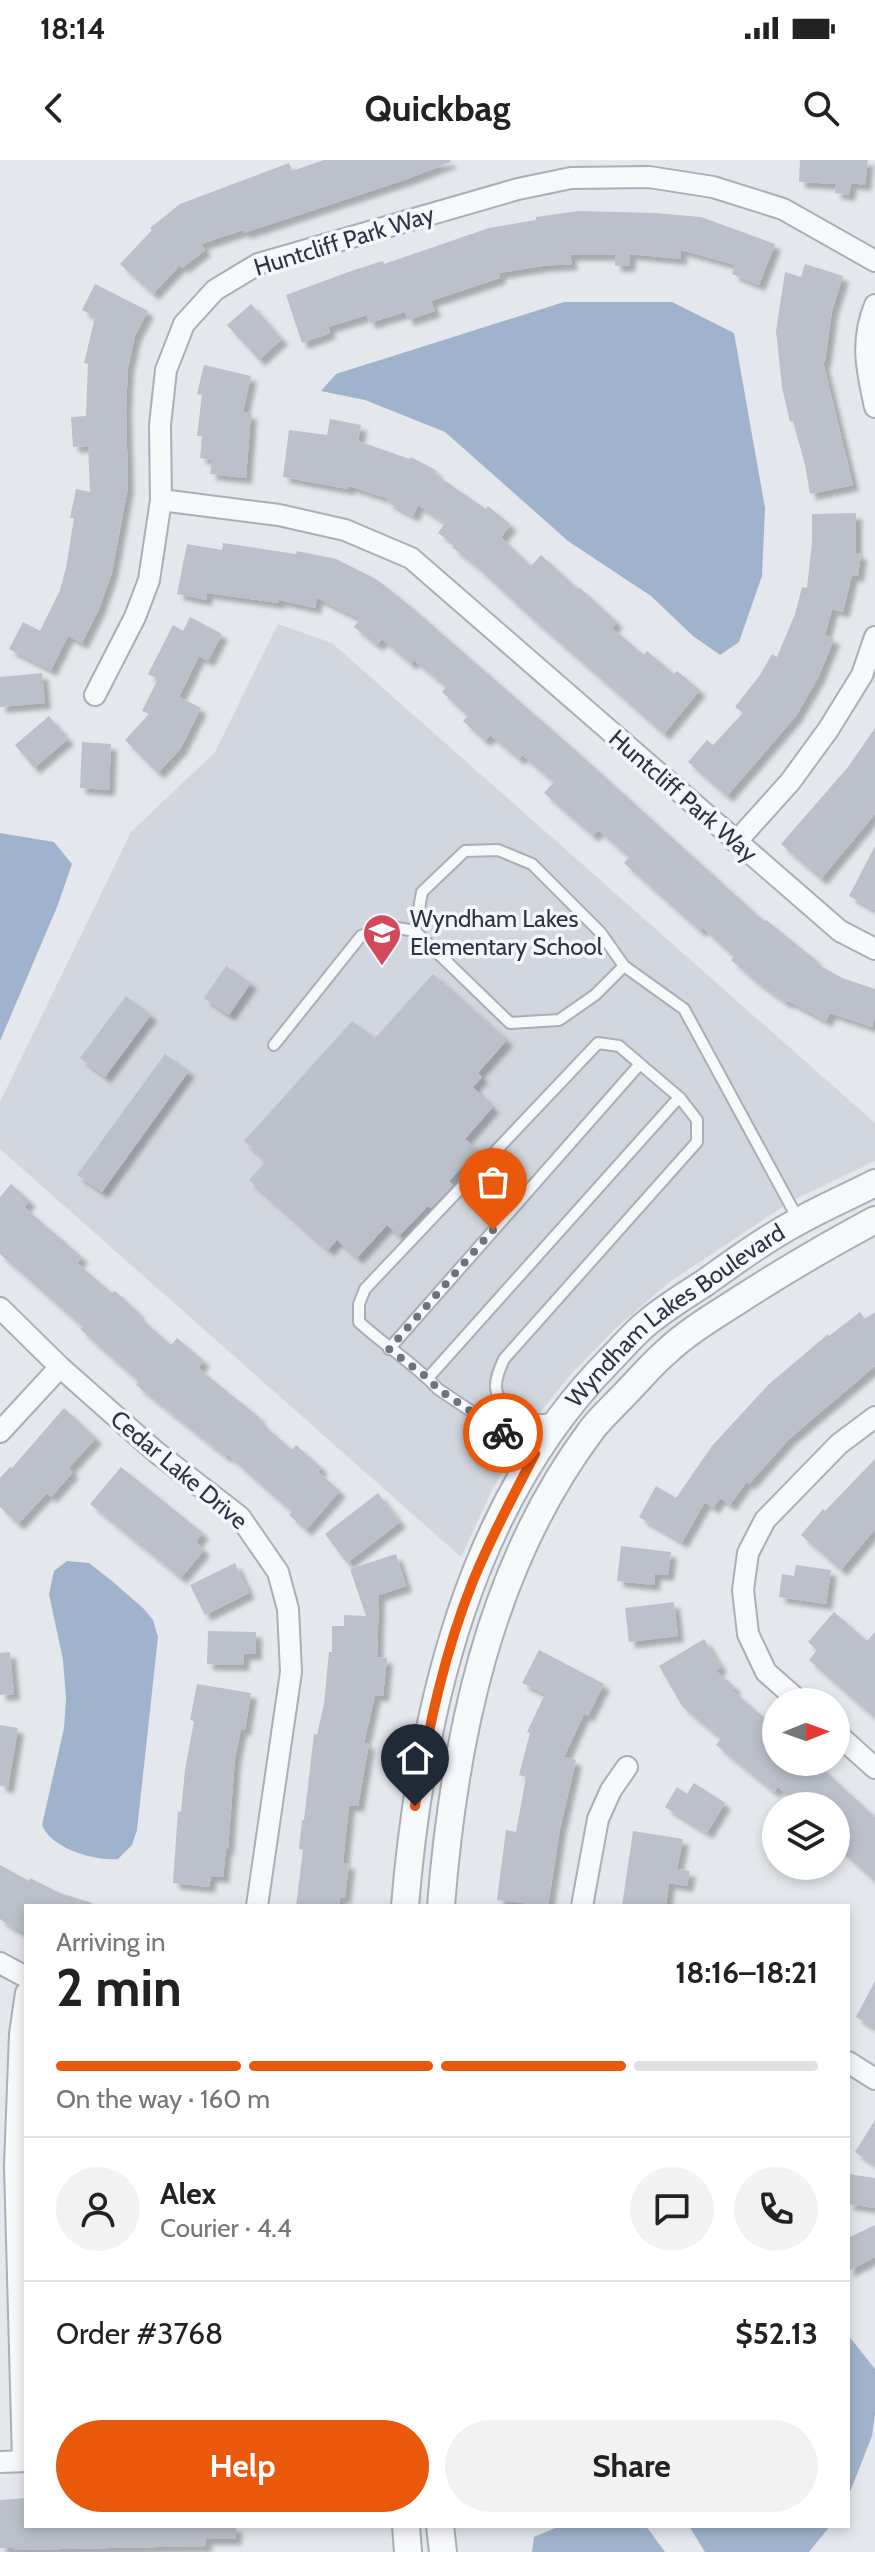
<!DOCTYPE html>
<html lang="en">
<head>
<meta charset="utf-8">
<style>
	:root { --surface:#fff; --page:#f2f2f2; --text:#222; --muted:#767676; --line:#e0e0e0; --accent:#ea580c }
	body { margin:0; font-family:Cabin,sans-serif; background:var(--page); color:var(--text); height:100vh; display:flex; flex-direction:column; font-size:30px; white-space:nowrap }
	* { box-sizing:border-box; margin:0 }
	p { font-size:26px; color:var(--muted) }
	.icon { flex:none; width:44px; height:44px; fill:none; stroke:currentColor; stroke-width:2; stroke-linecap:round; stroke-linejoin:round }
	.map { position:relative; flex:1; overflow:hidden }
	.sheet { position:absolute; left:24px; top:1744px; width:826px; height:624px; display:flex; flex-direction:column; background:var(--surface); border-radius:0px; box-shadow:0 4px 12px #0003 }
	.sheet>* { flex:none }
	.needle { width:52px; rotate:89deg }
	.tools { position:absolute; left:762px; top:1528px; display:grid; gap:16px }
	.tools a { display:grid; place-items:center; width:88px; height:88px; border-radius:50%; background:var(--surface); box-shadow:0 4px 12px #0003; font-size:40px }
	.pin { position:absolute; display:grid; place-items:center; width:68px; height:68px; color:#fff; margin:-82px -34px; border-radius:50% 50% 50% 0; rotate:-45deg; box-shadow:0 0 8px #0007 }
	.pin .icon { rotate:45deg }
	.courier { position:absolute; display:grid; place-items:center; width:80px; height:80px; margin:-40px; border:6px solid #ea580c; border-radius:50%; background:#fff; color:#222; box-shadow:0 2px 10px #0007 }
	.summary em { font-style:normal; font-weight:700 }
	.summary div { display:flex; flex-direction:column-reverse }
	.summary { display:flex; align-items:center; justify-content:space-between; height:136px; padding:0 32px }
	h1 { font-size:52px; font-weight:700; line-height:60px }
	.bar { display:grid; grid-template-columns:repeat(4,1fr); gap:12px 8px; align-content:center; height:96px; padding:0 32px }
	.bar i { height:10px; border-radius:6px; background:var(--line) }
	.bar .current { background:var(--accent) }
	.bar p { grid-column:span 4 }
	.line { display:flex; align-items:center; gap:20px; padding:0 32px; border-top:2px solid var(--line) }
	.line div { flex:1 }
	.round { display:grid; place-items:center; flex:none; width:84px; height:84px; border-radius:42px; background:var(--page) }
	.primary-button { display:flex; gap:16px; margin-top:auto; padding:16px 32px }
	.primary-button a { flex:1; height:92px; border-radius:48px; background:var(--accent); color:#fff; font-size:32px; font-weight:700; line-height:92px; text-align:center }
	.primary-button a+a { background:var(--page); color:var(--text) }
	.status { display:flex; justify-content:space-between; align-items:center; height:56px; padding:0 40px; background:var(--surface); direction:ltr }
	.status svg { height:22px; fill:currentColor }
	header { display:flex; justify-content:space-between; align-items:center; height:104px; padding:0 32px; background:var(--surface); font-size:36px; font-weight:700 }
	.map>svg:first-child { display:block }
	.built { fill:#d2d6de }
	.water { fill:#9fb4cc }
	.building { fill:#bbc0ca; filter:url(#shadow) }
	.lines { fill:none; stroke-linecap:round; stroke-linejoin:round }
	.service-casing { stroke:#a9aeb7; stroke-width:14 }
	.minor-casing { stroke:#a9aeb7; stroke-width:24 }
	.tertiary-casing { stroke:#a9aeb7; stroke-width:30 }
	.service { stroke:#f7f8fa; stroke-width:10 }
	.minor { stroke:#f7f8fa; stroke-width:20 }
	.tertiary { stroke:#f7f8fa; stroke-width:26 }
	.done { stroke:#6c737f; stroke-width:8; stroke-dasharray:0 14.4 }
	.route { stroke:#ea580c; stroke-width:10 }
	.labels { text-anchor:middle; stroke-width:7; stroke-linejoin:round; paint-order:stroke }
	.street-label { font-size:24px; fill:#2b3445; stroke:#f4f6f9 }
	.poi-label { font-size:24px; fill:#2b3445; stroke:#f4f6f9; text-anchor:start }
</style>
</head>
<body>
<div class="status"><b>18:14</b><svg viewBox="0 0 49 12"><path d="M0 12V9h3v3zM5 12V6h3v6zM10 12V3h3v9zM15 12V0h3v12zM26 1h20v11H26zM47 4h2v5h-2z"/></svg></div>
<header><svg class="icon" aria-label="back" viewBox="0 0 24 24"><path d="M15 5l-7 7 7 7"/></svg>Quickbag<svg class="icon" aria-label="search" viewBox="0 0 24 24"><circle cx="10" cy="10" r="6"/><path d="M15 15l6 6"/></svg></header>
<div class="map">
<svg width="875" height="2392" viewBox="0 0 875 2392">
	<defs>
		<filter id="shadow"><feDropShadow dx="6" dy="6" stdDeviation="2" flood-color="#0004"/></filter>
	</defs>
	<rect width="100%" height="100%" fill="#e4e7ec"/>
	<polygon class="built" points="278,464 332,483 875,963 875,1001 793,1040 668,1123 615,1169 570,1215 530,1265 493,1328 461,1397 0,989 0,942 131,672 215,592"/>
	<g class="water">
		<polygon points="564,142 672,142 734,173 765,348 762,416 739,482 720,495 693,476 651,436 568,381 445,272 365,240 321,231 336,214"/>
		<polygon points="0,673 54,682 72,704 57,747 0,881"/>
		<path d="M67,1401L89,1403L112,1421L144,1449L153,1460L158,1477L137,1670L132,1685L118,1699C95,1701 51,1689 42,1665L64,1568L66,1538L63,1500L49,1434L54,1411Z"/>
		<polygon points="848,2175 875,2209 875,2253 872,2276 848,2337"/>
		<polygon points="560,2366 646,2366 665,2392 532,2392 534,2377"/>
		<polygon points="689,2366 830,2366 809,2392 705,2392"/>
	</g>
	<g class="building">
		<polygon points="324,0 450,0 451,2 407,19 244,73 243,70 201,84 205,90 182,108 180,105 153,134 120,104 152,70 150,68 180,44 289,3 292,11"/>
		<polygon points="800,0 868,0 865,25 851,23 849,35 835,33 836,24 799,22"/>
		<polygon points="579,51 655,53 701,57 775,84 759,125 732,114 735,105 681,90 681,99 630,94 629,106 615,106 615,95 570,95 572,104 542,106 499,113 500,118 431,141 435,151 408,160 405,152 369,163 367,155 328,167 330,173 302,183 286,135 354,110 383,101 384,104 489,68 536,60 536,57"/>
		<polygon points="805,104 843,116 832,151 825,201 823,202 853,325 810,334 805,305 793,261 790,262 782,227 776,171 785,112 801,117"/>
		<polygon points="95,124 148,151 135,176 128,207 126,249 128,327 112,412 99,449 82,483 68,476 51,510 9,489 23,462 40,471 60,430 66,408 74,358 70,358 76,329 90,332 88,286 73,287 71,257 86,256 88,204 84,203 95,157 82,150"/>
		<polygon points="251,144 282,179 259,200 227,165"/>
		<polygon points="204,205 251,216 243,252 251,253 246,318 210,314 212,300 200,298 202,276 197,276 202,235 197,234"/>
		<polygon points="330,259 361,265 358,281 410,299 411,297 437,311 435,314 486,349 488,346 511,365 501,377 531,406 541,395 578,429 580,428 590,437 617,462 612,468 644,495 647,491 674,514 677,511 700,530 664,574 533,459 476,406 452,387 455,384 438,373 445,363 418,345 413,356 387,342 389,339 349,326 348,329 283,317 289,270 327,275"/>
		<polygon points="856,353 856,393 861,394 858,416 852,415 843,452 832,449 825,475 834,479 818,518 796,556 727,636 688,602 707,580 713,585 743,553 735,547 760,515 772,494 777,497 795,454 802,427 807,428 812,382 812,354"/>
		<polygon points="223,383 296,394 297,391 336,399 376,419 409,445 574,589 764,761 766,760 817,801 815,803 842,818 875,829 875,857 872,867 830,853 826,861 788,841 786,843 753,819 731,800 734,797 703,768 700,771 624,703 629,697 598,670 593,676 544,633 554,622 522,595 519,599 490,575 485,581 463,561 468,556 442,532 446,527 414,500 411,504 382,479 377,485 354,467 360,459 317,438 315,448 279,440 279,443 207,433 206,440 177,434 187,384 222,390"/>
		<polygon points="190,457 222,474 208,501 199,496 179,537 201,548 181,588 158,613 125,580 149,554 142,551 158,519 148,514 173,465 183,471"/>
		<polygon points="42,513 45,543 0,547 0,517"/>
		<polygon points="49,556 68,579 34,608 15,585"/>
		<polygon points="875,568 875,654 821,719 781,684 848,607"/>
		<polygon points="82,582 111,584 109,630 80,628"/>
		<polygon points="875,686 875,750 849,736"/>
		<polygon points="226,806 251,823 229,855 204,838"/>
		<polygon points="433,814 507,880 478,913 482,917 473,927 493,947 465,979 478,990 449,1021 453,1025 431,1048 428,1046 399,1076 387,1065 357,1098 337,1080 328,1090 249,1020 266,1001 244,981 352,861 375,878"/>
		<polygon points="126,836 151,855 105,917 80,898"/>
		<polygon points="165,894 189,911 102,1032 77,1015"/>
		<polygon points="11,1024 30,1041 24,1047 82,1097 77,1103 112,1133 115,1131 139,1153 137,1155 171,1185 177,1178 204,1201 198,1208 260,1258 258,1260 292,1290 296,1285 322,1308 318,1312 340,1331 306,1370 289,1355 292,1352 228,1295 226,1297 136,1225 139,1222 80,1169 83,1167 0,1094 0,1037"/>
		<polygon points="860,1152 865,1159 875,1152 875,1206 789,1279 749,1324 747,1321 730,1345 720,1338 713,1348 705,1342 682,1382 639,1357 656,1326 676,1338 712,1286 768,1225 828,1174 829,1176"/>
		<polygon points="64,1248 96,1278 69,1308 73,1312 51,1337 47,1333 18,1364 0,1347 0,1318 10,1307 12,1308"/>
		<polygon points="875,1299 875,1369 841,1410 801,1375 823,1349 825,1351"/>
		<polygon points="121,1307 203,1373 196,1382 204,1390 181,1418 90,1344"/>
		<polygon points="378,1333 400,1362 347,1403 325,1374"/>
		<polygon points="621,1386 671,1392 668,1415 655,1414 654,1425 617,1421"/>
		<polygon points="396,1394 406,1426 379,1435 377,1497 387,1498 383,1536 375,1535 364,1583 369,1583 358,1646 349,1645 343,1703 349,1703 345,1738 340,1737 339,1746 296,1746 303,1690 299,1689 302,1660 304,1660 314,1574 317,1575 324,1544 329,1492 332,1492 332,1466 344,1466 344,1455 366,1456 350,1409"/>
		<polygon points="235,1403 249,1433 205,1455 190,1425"/>
		<polygon points="796,1405 831,1410 826,1444 779,1437 782,1414 794,1416"/>
		<polygon points="674,1442 678,1476 629,1482 625,1448"/>
		<polygon points="834,1452 867,1481 875,1472 875,1558 809,1500 817,1490 808,1482"/>
		<polygon points="208,1471 256,1472 256,1494 244,1494 243,1505 207,1504"/>
		<polygon points="704,1479 721,1507 716,1511 735,1527 732,1530 775,1567 766,1578 776,1586 776,1602 815,1602 875,1657 875,1721 836,1686 836,1646 800,1646 778,1627 774,1632 716,1585 721,1579 682,1546 659,1506"/>
		<polygon points="539,1490 604,1524 588,1556 584,1554 564,1597 576,1600 560,1669 548,1746 497,1740 506,1670 516,1672 526,1617 519,1615 530,1573 527,1572 545,1534 522,1523"/>
		<polygon points="10,1492 14,1534 0,1535 0,1493"/>
		<polygon points="197,1524 251,1533 245,1570 241,1569 235,1598 228,1689 226,1688 223,1717 211,1716 209,1727 173,1723 178,1651 181,1652 185,1610 194,1561 190,1560"/>
		<polygon points="0,1565 18,1568 8,1627 0,1626"/>
		<polygon points="694,1623 725,1643 707,1673 665,1647 677,1627 687,1634"/>
		<polygon points="633,1671 683,1679 677,1709 690,1711 687,1726 669,1723 666,1746 622,1746"/>
		<polygon points="0,1705 29,1721 30,1718 60,1733 92,1743 92,1746 26,1746 26,1773 10,1766 0,1759"/>
		<polygon points="875,1821 875,1868 856,1857"/>
		<polygon points="875,1960 875,2005 855,1992"/>
		<polygon points="848,2014 875,2018 875,2048 848,2044"/>
		<polygon points="875,2065 875,2097 848,2111 848,2078"/>
		<polygon points="26,2338 26,2366 236,2366 236,2379 206,2379 206,2386 13,2390 13,2388 0,2388 0,2340"/>
	</g>
	<g class="lines">
		<g class="service-casing">
			<g id="service">
				<polyline points="624,806 684,849 798,1059"/>
				<polyline points="274,885 361,776 386,766 415,771 510,863 559,860 595,835 624,806 600,772 532,704 498,690 465,691 422,732 415,771"/>
				<polyline points="389,1189 640,904"/>
				<polyline points="428,1218 674,943 680,938"/>
				<path d="M535,1294L438,1229C415,1204 384,1185 359,1162V1144L365,1129L598,883L619,886L680,938L697,960V982L504,1199C492,1225 493,1231 509,1256L529,1261L556,1259"/>
			</g>
		</g>
		<g class="minor-casing">
			<g id="minor">
				<path d="M875,145C860,182 867,210 875,247"/>
				<polyline points="161,340 279,355 345,370 411,398 840,771 875,789"/>
				<polyline points="95,535 135,457 149,420 161,340 160,265 166,210 184,164 215,130 258,104 518,29 571,18 649,17 713,27 783,49 875,101"/>
				<polyline points="736,682 790,622 828,570 862,515 875,477"/>
				<polyline points="0,1148 60,1207 156,1292 240,1357 278,1412 288,1449 291,1512 257,1746"/>
				<polyline points="0,1272 60,1207"/>
				<polyline points="800,1542 766,1512 748,1474 743,1430 748,1393 765,1360 839,1284 875,1257"/>
				<polyline points="836,1573 875,1608"/>
				<polyline points="582,1746 598,1659 611,1630 627,1607"/>
				<polyline points="0,1803 26,1817"/>
				<polyline points="848,1902 875,1919"/>
				<polyline points="23,2301 15,2006 20,1874 26,1833"/>
				<polyline points="0,2302 26,2301"/>
			</g>
		</g>
		<g class="tertiary-casing">
			<g id="tertiary">
				<path id="s1" d="M405,1746C421,1553 469,1343 609,1201C622,1188 634,1173 648,1162C665,1148 684,1136 703,1124C734,1102 765,1079 799,1061C824,1047 850,1036 875,1023"/>
				<path d="M441,1746C454,1580 489,1408 590,1272C599,1259 612,1248 623,1236C637,1222 650,1206 665,1193C687,1172 714,1156 739,1140C784,1111 828,1085 875,1060"/>
				<polyline points="406,2366 408,2392"/>
				<polyline points="440,2366 443,2392"/>
			</g>
		</g>
		<use href="#service" class="service"/>
		<use href="#minor" class="minor"/>
		<use href="#tertiary" class="tertiary"/>
	</g>
	<g class="lines">
		<polyline class="done" points="493,1070 389,1189 428,1218 438,1229 503,1273"/>
		<path class="route" d="M415,1646C428,1570 444,1493 473,1421C491,1377 513,1336 535,1294L503,1273"/>
	</g>
	<defs>
		<g id="school-pin" transform="scale(2)"><path d="M0 17L-7.5 6A9.5 9.5 0 1 1 7.5 6Z" fill="#d1495b" stroke="#f4f6f9"/><path d="M0-5L7-2L0 1L-7-2ZM-4 1L0 2.5L4 1V4Q0 6-4 4Z" fill="#fff"/></g>
	</defs>
	<g fill-rule="evenodd">
		<use href="#school-pin" x="382" y="773"/>
	</g>
	<g class="labels">
		<g class="street-label">
			<text transform="translate(344 81) rotate(-17)" y="8">Huntcliff Park Way</text>
			<text transform="translate(683 636) rotate(41)" y="8">Huntcliff Park Way</text>
			<text dy="8" stroke="none"><textPath href="#s1" startOffset="674">Wyndham Lakes Boulevard</textPath></text>
			<text transform="translate(179 1310) rotate(40)" y="8">Cedar Lake Drive</text>
		</g>
		<g class="poi-label">
			<text x="410" y="767">Wyndham Lakes<tspan x="410" dy="28">Elementary School</tspan></text>
		</g>
	</g>
</svg>
<div class="tools">
<a><svg class="needle" viewBox="-14 -14 28 28"><path d="M0-13l5 13h-10z" fill="#e53935"/><path d="M0 13l5-13h-10z" fill="#767676"/></svg></a>
<a><svg class="icon" aria-label="layers" viewBox="0 0 24 24"><path d="M12 4l9 5-9 5-9-5zM3 14l9 5 9-5"/></svg></a>
</div>
<div class="pin" style="left:493px;top:1070px;background:#ea580c"><svg class="icon" aria-label="bag" viewBox="0 0 24 24"><path d="M5 8h14l-1 12H6zM9 8a3 3 0 0 1 6 0"/></svg></div>
<div class="pin" style="left:415px;top:1646px;background:#1f2937"><svg class="icon" aria-label="home" viewBox="0 0 24 24"><path d="M3 11l9-7 9 7M6 9v11h12V9"/></svg></div>
<div class="courier" style="left:503px;top:1273px"><svg class="icon" aria-label="bike" viewBox="0 0 24 24"><circle cx="6" cy="16" r="4"/><circle cx="18" cy="16" r="4"/><path d="M6 16l4-8h5l3 8M10 8l3 8H6M13 5h3"/></svg></div>
<section class="sheet">
<div class="summary"><div><h1>2 min</h1><p>Arriving in</p></div><em>18:16–18:21</em></div>
<div class="bar"><i class="current"></i><i class="current"></i><i class="current"></i><i></i><p>On the way · 160 m</p></div>
<div class="line" style="height:144px"><a class="round"><svg class="icon" aria-label="person" viewBox="0 0 24 24"><circle cx="12" cy="8" r="4"/><path d="M4 21q1-7 8-7t8 7"/></svg></a><div><b>Alex</b><p>Courier · 4.4</p></div><a class="round"><svg class="icon" aria-label="chat" viewBox="0 0 24 24"><path d="M4 5h16v11H9l-5 4z"/></svg></a><a class="round"><svg class="icon" aria-label="phone" viewBox="0 0 24 24"><path d="M5 4h4l2 5-3 2q2 4 5 5l2-3 5 2v4C11 20 4 13 5 4z"/></svg></a></div>
<div class="line" style="height:104px"><div>Order #3768</div><b>$52.13</b></div>
<div class="primary-button"><a>Help</a><a>Share</a></div>
</section>
</div>
</body>
</html>
